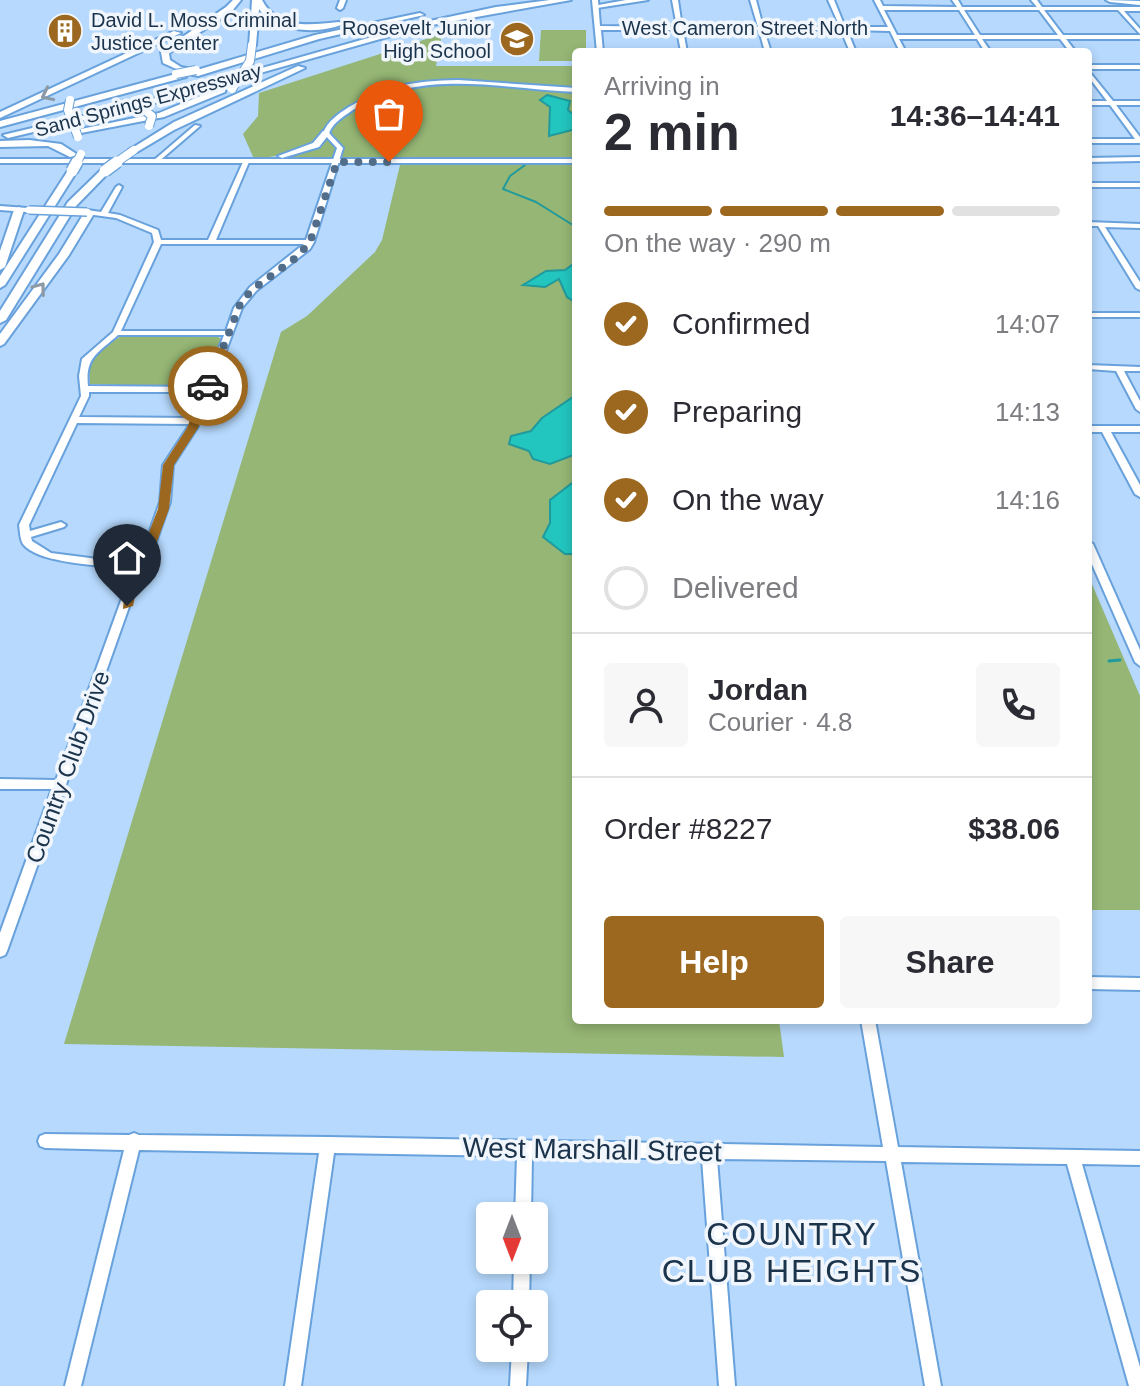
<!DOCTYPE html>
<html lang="en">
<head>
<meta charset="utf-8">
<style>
	:root { --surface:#fff; --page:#f7f7f7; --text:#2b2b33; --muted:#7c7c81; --line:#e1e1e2; --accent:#9c681f }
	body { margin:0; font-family:Arial,sans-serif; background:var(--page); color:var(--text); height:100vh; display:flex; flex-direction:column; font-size:30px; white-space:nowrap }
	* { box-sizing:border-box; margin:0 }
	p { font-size:26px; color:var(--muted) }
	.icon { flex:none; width:44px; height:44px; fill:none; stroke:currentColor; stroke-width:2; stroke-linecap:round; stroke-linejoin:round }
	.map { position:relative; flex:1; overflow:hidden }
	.details { position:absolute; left:572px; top:48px; width:520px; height:976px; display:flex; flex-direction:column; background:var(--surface); border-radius:8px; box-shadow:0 4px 12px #0003 }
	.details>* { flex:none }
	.needle { width:52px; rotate:180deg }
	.buttons { position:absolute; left:476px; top:1202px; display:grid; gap:16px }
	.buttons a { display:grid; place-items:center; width:72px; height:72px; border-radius:8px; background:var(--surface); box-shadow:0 4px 12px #0003; font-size:40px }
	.pin { position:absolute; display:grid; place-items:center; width:68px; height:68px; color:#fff; margin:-82px -34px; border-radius:50% 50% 50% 0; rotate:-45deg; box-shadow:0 0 8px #0007 }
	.pin .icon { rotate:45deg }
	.courier { position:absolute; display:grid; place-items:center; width:80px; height:80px; margin:-40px; border:6px solid #9c681f; border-radius:50%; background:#fff; color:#222; box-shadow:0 2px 10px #0007 }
	.headline em { font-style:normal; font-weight:700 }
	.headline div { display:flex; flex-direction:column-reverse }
	.headline { display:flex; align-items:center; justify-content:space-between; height:136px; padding:0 32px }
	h1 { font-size:52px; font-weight:700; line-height:60px }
	.bar { display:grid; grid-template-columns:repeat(4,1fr); gap:12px 8px; align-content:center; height:96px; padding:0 32px }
	.bar i { height:10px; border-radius:6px; background:var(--line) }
	.bar .active { background:var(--accent) }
	.bar p { grid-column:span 4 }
	.line { display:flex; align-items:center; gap:20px; padding:0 32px; border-top:2px solid var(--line) }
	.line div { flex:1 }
	.round { display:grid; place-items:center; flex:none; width:84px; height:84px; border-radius:8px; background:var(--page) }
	ol { padding:0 32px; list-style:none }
	li { display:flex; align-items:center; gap:24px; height:88px }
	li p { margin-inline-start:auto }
	li .icon { padding:8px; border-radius:50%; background:var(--accent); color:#fff; stroke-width:4 }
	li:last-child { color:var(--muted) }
	li i { width:44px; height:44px; border:4px solid var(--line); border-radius:50% }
	.action { display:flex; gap:16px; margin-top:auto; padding:16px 32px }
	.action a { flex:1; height:92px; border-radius:8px; background:var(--accent); color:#fff; font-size:32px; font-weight:700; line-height:92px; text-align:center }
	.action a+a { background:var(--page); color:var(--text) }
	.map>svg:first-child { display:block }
	.green { fill:#95b674 }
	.water { fill:#22c6bf; stroke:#209a9c; stroke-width:2 }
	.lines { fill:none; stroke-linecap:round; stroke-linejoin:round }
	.stream-far1 { stroke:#209a9c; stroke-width:2 }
	.stream { stroke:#209a9c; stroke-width:3 }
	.minor-casing { stroke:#68a1db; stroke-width:4 }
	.major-casing { stroke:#68a1db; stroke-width:4 }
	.highway-casing { stroke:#68a1db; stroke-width:4 }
	.minor { fill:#fff; fill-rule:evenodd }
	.major { fill:#fff; fill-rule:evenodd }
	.highway { fill:#fff; fill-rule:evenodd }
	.minor-bridge-casing { stroke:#68a1db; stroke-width:10; stroke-linecap:butt }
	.highway-bridge-far1-casing { stroke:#68a1db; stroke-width:10; stroke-linecap:butt }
	.highway-bridge-casing { stroke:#68a1db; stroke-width:14; stroke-linecap:butt }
	.minor-bridge { stroke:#fff; stroke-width:7 }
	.highway-bridge-far1 { stroke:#fff; stroke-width:8 }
	.highway-bridge { stroke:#fff; stroke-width:11 }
	.oneway { stroke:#8d99a5 }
	.route { fill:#9c681f }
	.done { stroke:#516d89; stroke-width:8; stroke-dasharray:0 14.4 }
	.labels { text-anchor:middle; stroke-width:7; stroke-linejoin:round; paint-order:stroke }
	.far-poi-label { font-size:20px; fill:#1b334b; stroke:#f0f6fc; text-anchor:start }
	.far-street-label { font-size:20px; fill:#1b334b; stroke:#f0f6fc }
	.street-label { font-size:24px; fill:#1b334b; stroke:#f0f6fc }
	.near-street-label { font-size:28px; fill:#1b334b; stroke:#f0f6fc }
	.near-neighbourhood-label { font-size:32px; letter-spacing:2px; fill:#1b334b; stroke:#f0f6fc }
</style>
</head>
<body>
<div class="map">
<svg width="1140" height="1386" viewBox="0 0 1140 1386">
	<rect width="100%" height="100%" fill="#b6d9fd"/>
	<g class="green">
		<polygon points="541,30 586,30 586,52 576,52 576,61 539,61"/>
		<polygon points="442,34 436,66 576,66 576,158 299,159 276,156 254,159 243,134 258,116 259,93"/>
		<polygon points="400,165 576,165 576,1020 779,1020 784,1057 64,1044 281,332 307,316 375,252 382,240"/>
		<polygon points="123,335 217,336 221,339 204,382 198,387 90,384 89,364 102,348"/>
		<polygon points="1088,575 1140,696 1140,910 1088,910"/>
	</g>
	<g class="water">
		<polygon points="547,95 570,101 568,110 576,117 576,129 549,136 550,107 540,100"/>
		<polygon points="576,262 576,303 567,297 559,279 545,287 523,285 546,271 565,270"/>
		<polygon points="576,395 576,454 550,464 533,459 529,451 509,444 511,436 531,431 542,418"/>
		<polygon points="576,480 576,554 565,554 543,537 550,523 550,500"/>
	</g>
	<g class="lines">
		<g class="stream-far1">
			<polyline points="525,165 510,176 503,189 536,202 576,227"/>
			<polyline points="576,253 576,262"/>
		</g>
		<polyline class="stream" points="1109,661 1120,660"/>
		<g class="minor-casing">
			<g id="minor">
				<polygon points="340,0 346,0 343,8 340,10 337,8"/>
				<path d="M592,0H598L600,26L677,27L672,0H678L682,27H758L750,0H756L763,27H840L828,0H834L845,27H888L874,0H880L883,6L957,7L952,0H958L962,7H1037L1031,0H1037L1042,7H1140V11H1124L1140,29V34L1118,10H1044L1063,35H1140V39H1066L1076,52H1070L1060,39H982L991,52H985L977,39H899L906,52H900L890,31L847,30L856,52H850L841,30H764L771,52H765L759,30H683L687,52H681L677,30H601L603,52H597ZM884,10H959L975,35H897ZM964,10H1039L1058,35H980Z"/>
				<rect x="1088" y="65" width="52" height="4"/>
				<polygon points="1088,70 1113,101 1140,101 1140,105 1116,105 1140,137 1140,143 1088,143 1088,139 1135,139 1110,105 1088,105 1088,101 1107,101 1088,76"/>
				<path d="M458,80L576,88V92C501,89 425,68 356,108C346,115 334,121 329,133L343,148L314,242L310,249L256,291L242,308L197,428L173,465L170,502L156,542L143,560L128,571L136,587L7,951L5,955L0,957V933L52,789H0V779L56,780L126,587L118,572L110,567C88,564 37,562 23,544C20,539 20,531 19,525L81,396L79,376L82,359L113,332L154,242L152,233L116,218L87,214L84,212L87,210L101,212L116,187L119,185L122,187L108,213L120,215L158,230L161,240H208L243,162L246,160L249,162L216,240H306L337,148L323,133C328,121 338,114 349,107C387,85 415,81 458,80ZM161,244H304L250,287L234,308L226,331H121ZM118,335H224L204,387L88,386C85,357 98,353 118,335ZM89,392H202L192,418L79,417L89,396ZM77,423L190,424L163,465L160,502L146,542L137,556L122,565L113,561L51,553L32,541L31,537L64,527L66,525L61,522L30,531L29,525Z"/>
				<polygon points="195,125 200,126 157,163 153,163 153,161"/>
				<rect x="1088" y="183" width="52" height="4"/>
				<polygon points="0,206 27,208 30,210 27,212 0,210"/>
				<polygon points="1088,222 1140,224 1140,228 1105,227 1140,282 1140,290 1136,288 1098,226 1088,226"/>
				<rect x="1088" y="313" width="52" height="4"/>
				<polygon points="1088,365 1140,367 1140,371 1124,371 1140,401 1140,412 1136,409 1116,371 1088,369"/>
				<polygon points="1088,426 1140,426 1140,432 1111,432 1140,485 1140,497 1135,494 1102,432 1088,432"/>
				<polygon points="1088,541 1093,544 1140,650 1140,666 1135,662 1088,555"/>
				<polygon points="1088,977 1140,978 1140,990 1088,989"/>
				<polygon points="861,1020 875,1020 898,1147 1140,1151 1140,1165 1082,1164 1140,1367 1140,1386 1129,1386 1067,1164 901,1162 941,1386 925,1386 886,1161 717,1159 735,1386 719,1386 702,1159 532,1156 531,1216 515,1216 517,1156 334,1153 301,1386 285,1386 319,1153 139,1150 81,1386 65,1386 124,1150 45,1148 40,1146 38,1141 40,1136 45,1134 129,1135 134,1133 139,1135 328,1137 883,1147"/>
				<polygon points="514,1260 530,1260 529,1304 513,1304"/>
				<polygon points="512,1348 528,1348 526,1386 510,1386"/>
			</g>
		</g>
		<g class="major-casing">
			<g id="major">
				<polygon points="323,131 330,133 319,147 282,158 278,156 313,143"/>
				<polygon points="1140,157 1140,161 1088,162 1088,158"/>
				<rect x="0" y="159" width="576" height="4"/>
			</g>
		</g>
		<g class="highway-casing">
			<g id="highway">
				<polygon points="233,0 241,0 232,11 169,53 170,60 181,67 197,70 315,35 420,13 424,15 319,39 198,76 184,73 186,77 0,127 0,121 183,72 163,63 161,52 226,7"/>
				<path d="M252,0H262C278,30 309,25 339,22L343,24C318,35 276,32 259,9L256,45L249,47Z"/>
				<polygon points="550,0 571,0 426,26 151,104 8,138 3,135 145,101 425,22 496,7"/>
				<polygon points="626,0 648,0 597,8 593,6"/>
				<polygon points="1106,0 1140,1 1140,5 1110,2"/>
				<polygon points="174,31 181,33 0,118 0,112"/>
				<polygon points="298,66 305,68 174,130 137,152 129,150 174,122"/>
				<polygon points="222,87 225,88 225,92 164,117 81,133 76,130 159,113"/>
				<polygon points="29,140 61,144 78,155 70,157 48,146 0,147 0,141"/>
				<polygon points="69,169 77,171 5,285 0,288 0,276"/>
				<polygon points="102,169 110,171 76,206 6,320 0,323 0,311 68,202"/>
				<polygon points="19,207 24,210 5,267 0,270 0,251 14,210"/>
				<polygon points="86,210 95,212 69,255 4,344 0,346 0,334 59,254"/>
			</g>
		</g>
		<use href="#minor" class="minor"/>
		<use href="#major" class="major"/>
		<use href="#highway" class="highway"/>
		<g class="minor-bridge-casing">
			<polyline id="minor-bridge" points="29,210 87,212"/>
		</g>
		<g class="highway-bridge-far1-casing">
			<g id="highway-bridge-far1">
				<polyline points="176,74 196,70"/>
				<polyline points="232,89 250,61 252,45"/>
				<polyline points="70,100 68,110 78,137"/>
				<polyline points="121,104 142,108 152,116 149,126"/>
				<polyline points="76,164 81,154"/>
				<polyline points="114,164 134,150"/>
			</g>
		</g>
		<g class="highway-bridge-casing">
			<g id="highway-bridge">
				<polyline points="72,171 77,162"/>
				<polyline points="105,171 117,162"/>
			</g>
		</g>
		<use href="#minor-bridge" class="minor-bridge"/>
		<use href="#highway-bridge-far1" class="highway-bridge-far1"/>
		<use href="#highway-bridge" class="highway-bridge"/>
	</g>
	<defs><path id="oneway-chevron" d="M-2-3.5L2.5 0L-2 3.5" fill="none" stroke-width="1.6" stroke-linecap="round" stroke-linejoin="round" transform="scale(2)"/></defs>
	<g class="oneway">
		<use href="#oneway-chevron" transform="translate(47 95) rotate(154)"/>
		<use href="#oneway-chevron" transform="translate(40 288) rotate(-53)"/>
	</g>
	<polygon class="route" points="208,383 213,386 198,428 174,465 169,509 155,547 128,571 137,587 133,606 123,609 125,587 116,570 144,545 158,509 163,465 187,428 203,386"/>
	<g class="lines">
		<polyline class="done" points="208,386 241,302 253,289 297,257 310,242 337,162 389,162"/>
	</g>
	<defs>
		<g id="building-disc" transform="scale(1.8)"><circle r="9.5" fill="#9c681f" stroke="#f0f6fc"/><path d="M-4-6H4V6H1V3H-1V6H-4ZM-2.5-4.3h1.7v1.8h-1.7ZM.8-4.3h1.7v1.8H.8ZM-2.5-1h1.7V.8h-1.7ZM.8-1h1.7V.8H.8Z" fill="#fff"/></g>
		<g id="school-disc" transform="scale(1.8)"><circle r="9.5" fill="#9c681f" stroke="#f0f6fc"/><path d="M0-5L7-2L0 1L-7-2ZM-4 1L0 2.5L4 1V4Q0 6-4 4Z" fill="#fff"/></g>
	</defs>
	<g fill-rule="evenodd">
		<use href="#building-disc" x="65" y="31"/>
		<use href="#school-disc" x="517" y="39"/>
	</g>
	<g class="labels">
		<g class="far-poi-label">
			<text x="91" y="27">David L. Moss Criminal<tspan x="91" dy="23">Justice Center</tspan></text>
			<text x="491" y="35" text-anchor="end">Roosevelt Junior<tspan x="491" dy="23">High School</tspan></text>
		</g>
		<g class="far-street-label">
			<text x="745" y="35">West Cameron Street North</text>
			<text transform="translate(148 100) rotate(-15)" y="7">Sand Springs Expressway</text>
		</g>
		<g class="street-label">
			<text transform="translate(68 767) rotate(-70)" y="8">Country Club Drive</text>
		</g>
		<g class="near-street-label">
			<text transform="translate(592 1149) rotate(1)" y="10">West Marshall Street</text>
		</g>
		<g class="near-neighbourhood-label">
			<text x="792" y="1245">COUNTRY<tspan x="792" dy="37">CLUB HEIGHTS</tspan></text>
		</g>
	</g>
</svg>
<div class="buttons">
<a><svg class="needle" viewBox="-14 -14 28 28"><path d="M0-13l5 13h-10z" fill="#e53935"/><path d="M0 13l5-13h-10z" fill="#7c7c81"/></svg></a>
<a><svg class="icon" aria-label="locate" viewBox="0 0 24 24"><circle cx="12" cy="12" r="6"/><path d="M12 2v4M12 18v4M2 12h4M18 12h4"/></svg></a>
</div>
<div class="pin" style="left:389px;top:162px;background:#ea580c"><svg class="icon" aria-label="bag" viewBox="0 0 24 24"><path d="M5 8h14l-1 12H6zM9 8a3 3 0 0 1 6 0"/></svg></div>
<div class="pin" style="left:127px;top:606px;background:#1f2937"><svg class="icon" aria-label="home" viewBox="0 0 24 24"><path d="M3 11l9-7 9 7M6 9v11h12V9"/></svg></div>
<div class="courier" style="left:208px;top:386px"><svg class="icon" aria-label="car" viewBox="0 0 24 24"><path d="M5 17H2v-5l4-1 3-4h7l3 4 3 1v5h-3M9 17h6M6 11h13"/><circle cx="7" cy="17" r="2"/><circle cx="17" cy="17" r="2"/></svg></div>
<section class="details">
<div class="headline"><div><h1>2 min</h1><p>Arriving in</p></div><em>14:36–14:41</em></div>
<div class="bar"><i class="active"></i><i class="active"></i><i class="active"></i><i></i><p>On the way · 290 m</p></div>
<ol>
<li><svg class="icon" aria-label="check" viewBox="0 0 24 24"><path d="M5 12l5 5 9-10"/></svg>Confirmed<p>14:07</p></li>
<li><svg class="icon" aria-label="check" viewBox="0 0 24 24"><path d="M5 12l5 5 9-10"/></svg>Preparing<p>14:13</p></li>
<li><svg class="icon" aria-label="check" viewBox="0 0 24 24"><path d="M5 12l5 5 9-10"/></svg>On the way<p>14:16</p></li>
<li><i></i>Delivered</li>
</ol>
<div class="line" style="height:144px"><a class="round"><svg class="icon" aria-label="person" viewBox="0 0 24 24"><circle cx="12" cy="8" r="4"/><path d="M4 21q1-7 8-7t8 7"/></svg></a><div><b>Jordan</b><p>Courier · 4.8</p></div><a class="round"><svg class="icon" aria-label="phone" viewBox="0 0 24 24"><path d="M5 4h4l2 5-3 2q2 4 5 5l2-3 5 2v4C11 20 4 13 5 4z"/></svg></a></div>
<div class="line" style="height:104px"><div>Order #8227</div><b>$38.06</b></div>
<div class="action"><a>Help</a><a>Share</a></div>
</section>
</div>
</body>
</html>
